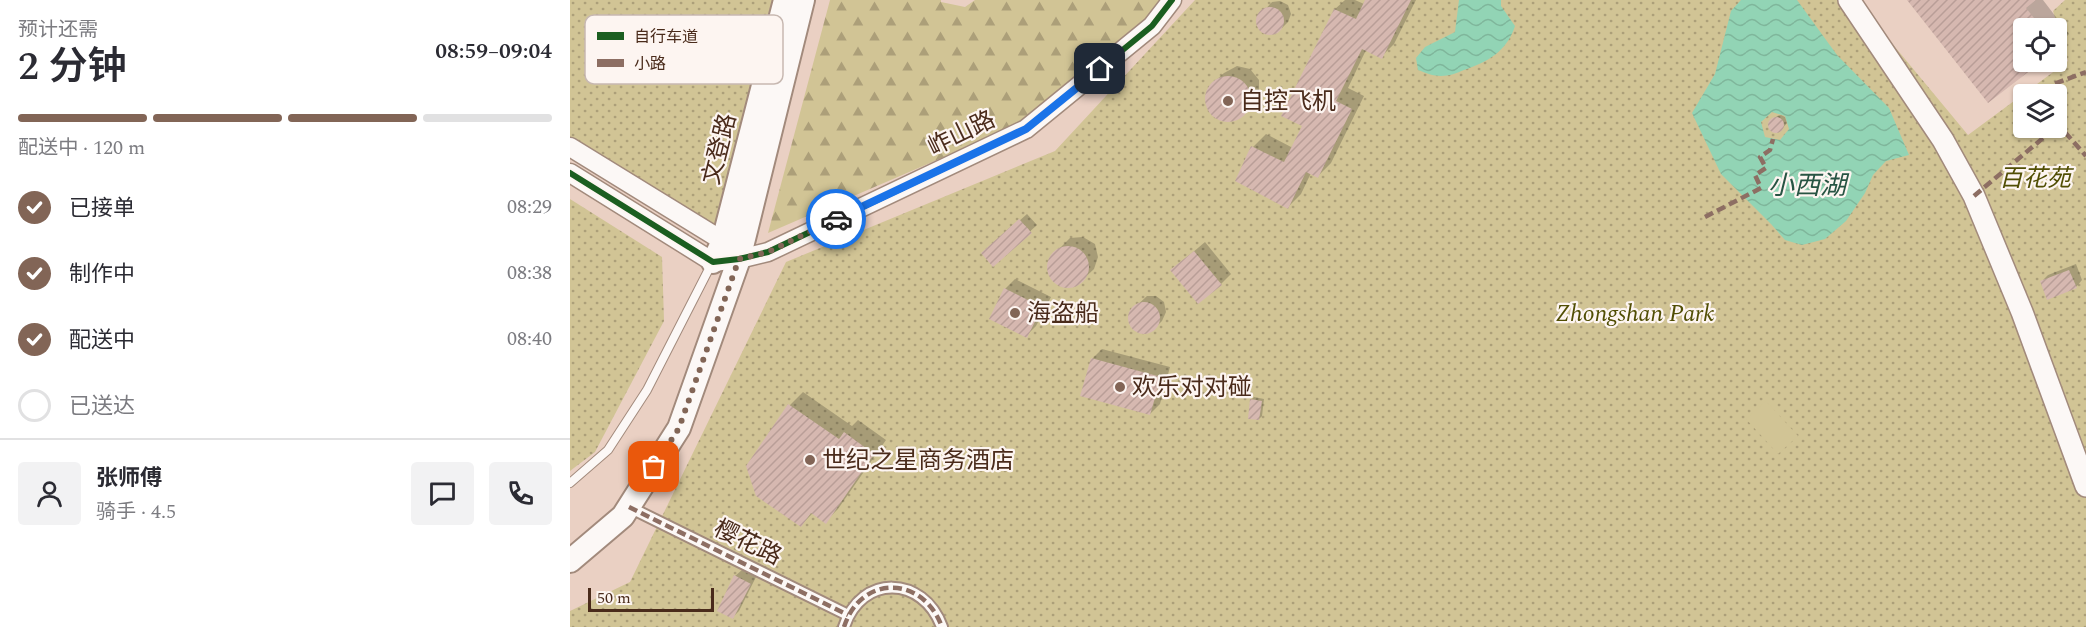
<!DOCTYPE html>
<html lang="zh">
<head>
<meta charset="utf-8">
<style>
	:root { --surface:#fff; --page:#f2f2f3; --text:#2b2b33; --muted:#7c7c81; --line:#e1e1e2; --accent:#826556 }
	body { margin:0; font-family:Spectral,"Noto Sans SC",serif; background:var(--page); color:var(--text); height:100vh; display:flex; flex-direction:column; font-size:22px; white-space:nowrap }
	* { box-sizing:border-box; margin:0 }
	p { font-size:20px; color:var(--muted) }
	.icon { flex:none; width:33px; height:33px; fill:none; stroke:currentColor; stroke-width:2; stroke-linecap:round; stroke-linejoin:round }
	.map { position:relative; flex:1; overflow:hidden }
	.sheet { display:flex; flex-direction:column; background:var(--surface); width:570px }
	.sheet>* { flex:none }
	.tools { position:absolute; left:1443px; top:18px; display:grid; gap:12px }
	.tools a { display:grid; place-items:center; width:54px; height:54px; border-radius:6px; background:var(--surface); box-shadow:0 2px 4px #0004; font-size:30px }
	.scale { position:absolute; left:18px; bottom:15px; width:126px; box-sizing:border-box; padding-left:6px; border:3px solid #4a2b1b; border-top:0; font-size:16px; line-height:21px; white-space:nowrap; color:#4a2b1b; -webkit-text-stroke:4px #fdf5f1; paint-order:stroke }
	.pin { position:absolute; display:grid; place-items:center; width:51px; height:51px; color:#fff; margin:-26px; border-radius:12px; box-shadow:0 3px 9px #0006 }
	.courier { position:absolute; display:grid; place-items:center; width:60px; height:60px; margin:-30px; border:4px solid #1a73e8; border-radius:50%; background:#fff; color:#222; box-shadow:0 2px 8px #0007 }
	.summary em { font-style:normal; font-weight:600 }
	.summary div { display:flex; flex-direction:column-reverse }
	.summary { display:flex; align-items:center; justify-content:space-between; height:102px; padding:0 18px }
	h1 { font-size:39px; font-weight:600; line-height:45px }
	.bar { display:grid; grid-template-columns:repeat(4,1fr); gap:9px 6px; align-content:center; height:72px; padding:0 18px }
	.bar i { height:8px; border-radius:4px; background:var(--line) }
	.bar .selected { background:var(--accent) }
	.bar p { grid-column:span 4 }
	.line { display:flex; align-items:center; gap:15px; padding:0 18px; border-top:2px solid var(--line) }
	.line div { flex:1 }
	.round { display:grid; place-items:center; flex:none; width:63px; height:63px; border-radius:6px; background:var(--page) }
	ol { padding:0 18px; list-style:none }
	li { display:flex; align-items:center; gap:18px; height:66px }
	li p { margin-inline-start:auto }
	li .icon { padding:6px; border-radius:50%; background:var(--accent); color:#fff; stroke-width:4 }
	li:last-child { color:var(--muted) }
	li i { width:33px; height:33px; border:3px solid var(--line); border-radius:50% }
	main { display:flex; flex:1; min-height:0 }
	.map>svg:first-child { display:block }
	.forest { fill:url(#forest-firs) }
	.park { fill:url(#park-dots); fill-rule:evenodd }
	.pitch { fill:#d1c495 }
	.water { fill:url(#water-waves); fill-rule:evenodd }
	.shadow { fill:#0003 }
	.building { fill:url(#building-hatch) }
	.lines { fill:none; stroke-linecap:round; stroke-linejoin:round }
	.service-casing { stroke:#a28a7c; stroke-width:10 }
	.pedestrian-casing { stroke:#a28a7c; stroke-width:14 }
	.tertiary-casing { stroke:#a28a7c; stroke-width:21 }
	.secondary-casing { stroke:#a28a7c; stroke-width:24 }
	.primary-casing { stroke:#a28a7c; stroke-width:26 }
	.service { stroke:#fcf8f6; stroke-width:8 }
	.pedestrian { stroke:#fcf8f6; stroke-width:10 }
	.tertiary { stroke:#fcf8f6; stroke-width:18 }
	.secondary { stroke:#fcf8f6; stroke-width:21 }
	.primary { stroke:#fcf8f6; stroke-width:22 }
	.quiet { stroke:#8d6e63; stroke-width:4.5; stroke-dasharray:9 4.5; stroke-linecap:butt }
	.cycleway-casing { stroke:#fdf5f1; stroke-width:10 }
	.cycleway { stroke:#1b5e20; stroke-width:6 }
	.done { stroke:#826556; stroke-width:6; stroke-dasharray:0 10.8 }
	.route { stroke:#1a73e8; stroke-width:8 }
	.poi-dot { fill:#826556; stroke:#fdf5f1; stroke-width:2 }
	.labels { text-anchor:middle; stroke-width:4.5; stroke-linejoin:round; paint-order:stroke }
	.poi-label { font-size:24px; fill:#4a2b1b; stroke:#fdf5f1; text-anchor:start }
	.street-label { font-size:24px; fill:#4a2b1b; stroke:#fdf5f1 }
	.park-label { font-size:24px; font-style:italic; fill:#514e04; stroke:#fdf5f1 }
	.water-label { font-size:26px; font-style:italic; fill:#275443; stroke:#fdf5f1 }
	.key { fill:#fdf5f1; stroke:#c7b8b1; stroke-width:1.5 }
	.key-label { font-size:16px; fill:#4a2b1b }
</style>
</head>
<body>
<main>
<section class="sheet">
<div class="summary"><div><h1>2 分钟</h1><p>预计还需</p></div><em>08:59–09:04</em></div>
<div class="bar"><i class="selected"></i><i class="selected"></i><i class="selected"></i><i></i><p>配送中 · 120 m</p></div>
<ol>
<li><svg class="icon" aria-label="check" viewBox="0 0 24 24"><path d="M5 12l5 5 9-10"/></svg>已接单<p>08:29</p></li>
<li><svg class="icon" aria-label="check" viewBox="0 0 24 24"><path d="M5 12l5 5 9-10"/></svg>制作中<p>08:38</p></li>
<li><svg class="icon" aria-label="check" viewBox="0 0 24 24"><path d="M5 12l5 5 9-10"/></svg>配送中<p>08:40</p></li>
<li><i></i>已送达</li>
</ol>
<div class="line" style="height:108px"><a class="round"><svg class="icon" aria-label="person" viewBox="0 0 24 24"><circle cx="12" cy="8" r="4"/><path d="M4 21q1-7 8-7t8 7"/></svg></a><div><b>张师傅</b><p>骑手 · 4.5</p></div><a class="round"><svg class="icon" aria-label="chat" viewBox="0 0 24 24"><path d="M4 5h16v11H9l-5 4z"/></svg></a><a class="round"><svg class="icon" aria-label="phone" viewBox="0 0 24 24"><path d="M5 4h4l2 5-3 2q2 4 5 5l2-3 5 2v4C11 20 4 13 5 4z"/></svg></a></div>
</section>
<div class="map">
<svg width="1516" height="627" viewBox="0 0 1516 627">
	<defs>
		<pattern id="forest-firs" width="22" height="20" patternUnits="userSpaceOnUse" patternTransform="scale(1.5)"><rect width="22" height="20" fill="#d1c495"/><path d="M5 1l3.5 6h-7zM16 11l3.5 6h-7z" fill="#ac9f79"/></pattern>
		<pattern id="park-dots" width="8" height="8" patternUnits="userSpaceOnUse" patternTransform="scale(1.5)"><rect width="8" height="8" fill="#d1c495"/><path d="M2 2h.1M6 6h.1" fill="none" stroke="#ac9f79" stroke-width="1.8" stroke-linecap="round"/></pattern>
		<pattern id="water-waves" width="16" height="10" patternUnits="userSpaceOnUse" patternTransform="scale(1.5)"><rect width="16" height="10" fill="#92d4b5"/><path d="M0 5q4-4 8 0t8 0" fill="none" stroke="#7fb69b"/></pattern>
		<pattern id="building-hatch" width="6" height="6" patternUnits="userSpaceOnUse" patternTransform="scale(1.5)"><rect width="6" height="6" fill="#d6b8b0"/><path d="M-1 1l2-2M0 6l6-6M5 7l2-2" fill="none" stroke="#b99e97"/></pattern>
	</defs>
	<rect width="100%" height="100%" fill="#ead0c3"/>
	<polygon class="forest" points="260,0 371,0 371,2 395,7 405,0 593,0 576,21 455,122 198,233"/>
	<g class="park">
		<polygon points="0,0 202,0 145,226 0,138"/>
		<path d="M625,0H1286L1398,135L1498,61L1483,11L1495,0H1516V627H0V611L60,582L216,262L485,151ZM1454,94H1486V128H1454Z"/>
		<polygon points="0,199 92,257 94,321 25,452 0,471"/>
	</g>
	<polygon class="pitch" points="1196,401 1228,436 1208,454 1176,419"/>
	<g class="water">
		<path d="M889,0H931V6L945,26C937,51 918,62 894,70C887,73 879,76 871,76C863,76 856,73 848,70L846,58L855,47L885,32Z"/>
		<path d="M1171,0H1227L1267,55L1319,108L1339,155L1316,161L1303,175L1295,193L1276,221L1255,239L1232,245L1215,240L1201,224L1151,174L1122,113L1145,74L1161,11ZM1202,112L1215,116L1219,129L1210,140L1195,137L1191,122Z"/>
	</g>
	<g class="shadow">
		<polygon points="775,0 785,0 794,4 797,0 846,0 824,44 811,57 796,50 778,88 794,96 761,163 748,176 741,173 731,194 718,207 683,147 696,134 723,148 734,126 713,116 765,9"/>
		<polygon points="1338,0 1473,0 1499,34 1486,47 1486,28 1454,28 1454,62 1468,62 1418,101"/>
		<polygon points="710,1 718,5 721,14 718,22 711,29 700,34 692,31 688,24 689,16 702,2"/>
		<polygon points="667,66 680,69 689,80 689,94 686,101 676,111 664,120 650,119 639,110 637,96 643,83 654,73"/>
		<polygon points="1211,115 1215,117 1217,123 1211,130 1207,132 1201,129 1200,125 1207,116"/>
		<polygon points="457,214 467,225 423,265 420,247"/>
		<polygon points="513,237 525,244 528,257 524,269 508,284 496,287 490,285 481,278 478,265 479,259 500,238"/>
		<polygon points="635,242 661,274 651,284 602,270"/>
		<polygon points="1506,264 1512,280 1506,287 1471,282 1478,275"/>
		<polygon points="445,279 481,297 466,326 456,336 435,289"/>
		<polygon points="577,296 586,296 594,302 596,312 592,321 585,328 581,331 572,332 564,328 560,315 562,310"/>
		<polygon points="532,349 600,367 590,404 580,414 522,359"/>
		<polygon points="233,392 282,426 288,420 316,440 268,509 255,522 243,513 231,525 177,466 220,405"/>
		<polygon points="684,397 694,399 692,416 689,419 681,400"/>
		<polygon points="172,570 186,577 169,611 163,617 165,576"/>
	</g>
	<g class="building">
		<polygon points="795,0 841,0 812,59 792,49 766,101 782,109 748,178 736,172 718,209 665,181 681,146 714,162 732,126 711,116 764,9 786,19"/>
		<polygon points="1337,0 1466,0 1456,8 1472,28 1454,28 1454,62 1471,62 1418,103"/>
		<circle cx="700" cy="21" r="14"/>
		<circle cx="658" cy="99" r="23"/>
		<circle cx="1206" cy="125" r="8"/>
		<polygon points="449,219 462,233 423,267 411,253"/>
		<circle cx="498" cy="267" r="21"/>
		<polygon points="624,251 652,285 628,304 600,270"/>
		<polygon points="1499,270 1507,288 1477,300 1470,281"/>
		<polygon points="434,288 472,307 457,338 419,319"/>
		<circle cx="574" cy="318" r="16"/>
		<polygon points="521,358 591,377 580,415 510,396"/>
		<polygon points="680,399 692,401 689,420 678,419"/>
		<polygon points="218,404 269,439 274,432 304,454 256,524 241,513 231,527 186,496 176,466"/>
		<polygon points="164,575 181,584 163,619 147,611"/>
	</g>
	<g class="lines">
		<g class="service-casing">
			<polyline id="service" points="0,483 38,450 77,390 142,263"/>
		</g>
		<g class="pedestrian-casing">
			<g id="pedestrian">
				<polyline points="59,507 278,615"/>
				<path d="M274,627C291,574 353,575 372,627"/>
			</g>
		</g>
		<g class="tertiary-casing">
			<g id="tertiary">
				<polyline points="0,147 153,241 162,251"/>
				<polyline points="0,173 143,262 169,259 198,252 456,129 582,26 602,0"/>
			</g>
		</g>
		<g class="secondary-casing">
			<polyline id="secondary" points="1279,0 1373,140 1404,196 1452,312 1516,486"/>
		</g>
		<g class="primary-casing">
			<g id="primary">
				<polyline points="143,262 153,241 215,0"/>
				<polyline points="0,561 53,516 109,428 169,259 233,0"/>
			</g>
		</g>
		<use href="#service" class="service"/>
		<use href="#pedestrian" class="pedestrian"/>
		<use href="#tertiary" class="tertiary"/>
		<use href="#secondary" class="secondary"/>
		<use href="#primary" class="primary"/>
		<g class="quiet">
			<polyline points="1479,94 1481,85 1516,72"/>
			<polyline points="1486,122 1516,156"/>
			<polyline points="1404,196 1485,128"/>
			<polyline points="1135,217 1191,188 1185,175 1196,168 1190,157 1200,150 1203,139"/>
			<polyline points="59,507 278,615"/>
			<path d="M274,627C291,574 353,575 372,627"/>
		</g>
		<g class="cycleway-casing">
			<polyline id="cycleway" points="0,173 143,262 169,259 198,252 456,129 582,26 602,0"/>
		</g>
		<use href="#cycleway" class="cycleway"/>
	</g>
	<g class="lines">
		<polyline class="done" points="84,467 109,428 169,259 198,252 266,219"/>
		<polyline class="route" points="266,219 456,129 530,69"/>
	</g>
	<g class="poi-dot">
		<circle cx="658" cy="101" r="6"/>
		<circle cx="445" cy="313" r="6"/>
		<circle cx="550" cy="387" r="6"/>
		<circle cx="240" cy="460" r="6"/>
	</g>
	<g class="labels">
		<g class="poi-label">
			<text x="670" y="109">自控飞机</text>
			<text x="457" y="321">海盗船</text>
			<text x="562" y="395">欢乐对对碰</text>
			<text x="252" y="468">世纪之星商务酒店</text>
		</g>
		<g class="street-label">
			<text transform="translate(391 133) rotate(-26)" y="8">岞山路</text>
			<text transform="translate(149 149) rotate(-76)" y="8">文登路</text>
			<text transform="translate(178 542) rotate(26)" y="8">樱花路</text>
		</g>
		<g class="park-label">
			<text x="1465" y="186">百花苑</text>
			<text x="1065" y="321">Zhongshan Park</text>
		</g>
		<g class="water-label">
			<text x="1237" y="194">小西湖</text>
		</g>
	</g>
	<rect x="15" y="15" width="198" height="69" rx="9" class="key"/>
	<rect x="27" y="32" width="27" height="8" fill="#1b5e20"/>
	<rect x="27" y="59" width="27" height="8" fill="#8d6e63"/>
	<g class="key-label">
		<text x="64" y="42">自行车道</text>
		<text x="64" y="69">小路</text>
	</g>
</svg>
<div class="tools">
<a><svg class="icon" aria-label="locate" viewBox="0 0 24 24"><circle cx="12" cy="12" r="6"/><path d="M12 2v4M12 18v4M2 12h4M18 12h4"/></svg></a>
<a><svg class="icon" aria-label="layers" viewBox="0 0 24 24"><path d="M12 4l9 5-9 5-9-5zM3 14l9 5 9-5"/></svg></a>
</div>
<div class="scale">50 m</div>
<div class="pin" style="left:84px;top:467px;background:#ea580c"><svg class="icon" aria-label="bag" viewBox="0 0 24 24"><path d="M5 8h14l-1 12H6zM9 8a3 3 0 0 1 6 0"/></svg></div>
<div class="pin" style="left:530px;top:69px;background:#1f2937"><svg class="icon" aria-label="home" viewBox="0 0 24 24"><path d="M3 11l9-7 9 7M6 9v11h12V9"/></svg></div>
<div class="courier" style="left:266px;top:219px"><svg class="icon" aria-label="car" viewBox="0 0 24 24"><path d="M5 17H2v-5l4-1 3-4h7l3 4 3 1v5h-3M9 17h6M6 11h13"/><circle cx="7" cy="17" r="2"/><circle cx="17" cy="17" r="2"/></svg></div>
</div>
</main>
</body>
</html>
